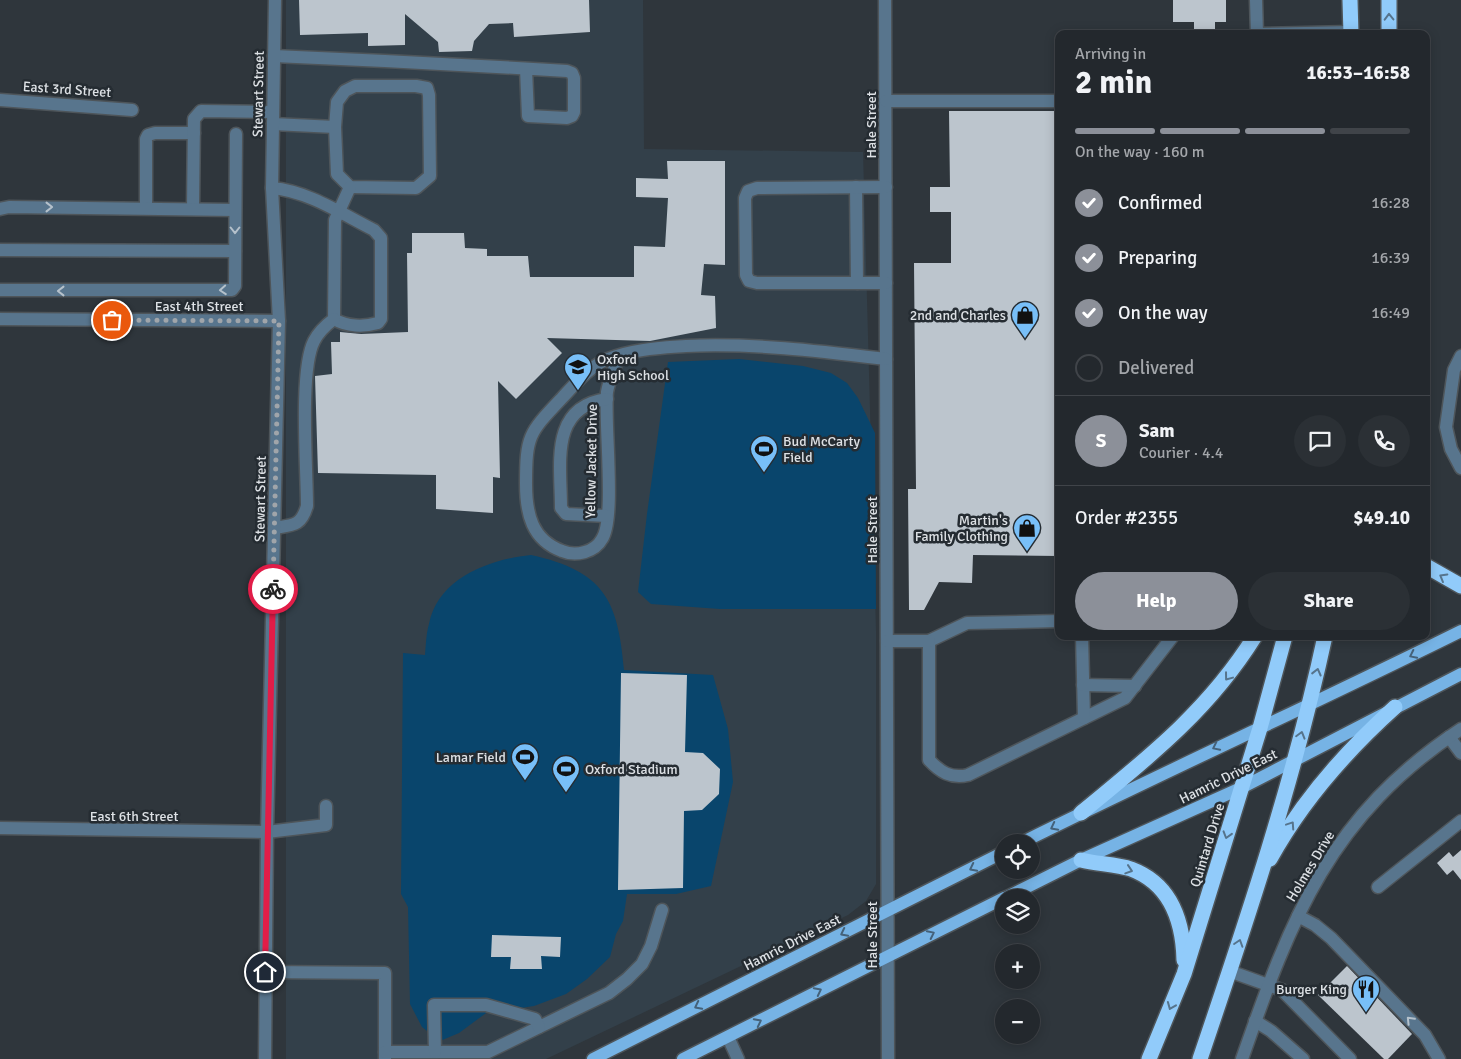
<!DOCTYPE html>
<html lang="en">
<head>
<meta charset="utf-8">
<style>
	:root { --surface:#23282d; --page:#2b3035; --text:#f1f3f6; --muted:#a3a6aa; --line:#404449; --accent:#8c9099 }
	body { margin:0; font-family:Signika,sans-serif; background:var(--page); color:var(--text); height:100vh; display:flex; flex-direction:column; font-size:19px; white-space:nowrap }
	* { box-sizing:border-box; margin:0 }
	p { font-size:16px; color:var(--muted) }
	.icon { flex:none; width:28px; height:28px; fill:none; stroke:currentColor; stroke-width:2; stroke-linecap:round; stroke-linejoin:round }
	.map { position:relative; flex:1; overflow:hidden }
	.side { position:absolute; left:1055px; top:30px; width:375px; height:610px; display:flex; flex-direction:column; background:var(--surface); border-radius:10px; box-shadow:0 2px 12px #0003,0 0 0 1px var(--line) }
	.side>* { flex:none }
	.fabs { position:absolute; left:995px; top:834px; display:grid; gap:10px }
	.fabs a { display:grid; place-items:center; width:45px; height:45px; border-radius:50%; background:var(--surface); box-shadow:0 2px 12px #0003,0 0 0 1px var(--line); font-size:25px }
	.pin { position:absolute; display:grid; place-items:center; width:42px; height:42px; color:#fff; margin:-21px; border:2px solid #fff; border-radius:50%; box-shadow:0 1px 5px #0007 }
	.courier { position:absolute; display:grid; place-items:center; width:50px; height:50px; margin:-25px; border:4px solid #e11d48; border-radius:50%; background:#fff; color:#222; box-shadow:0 1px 6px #0007 }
	.headline em { font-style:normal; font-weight:700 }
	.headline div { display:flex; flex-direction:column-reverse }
	.headline { display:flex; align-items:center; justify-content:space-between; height:85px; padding:0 20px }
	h1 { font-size:32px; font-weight:700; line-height:38px }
	.bar { display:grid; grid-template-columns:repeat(4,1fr); gap:8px 5px; align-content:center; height:60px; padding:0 20px }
	.bar i { height:6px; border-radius:4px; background:var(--line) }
	.bar .active { background:var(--accent) }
	.bar p { grid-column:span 4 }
	.line { display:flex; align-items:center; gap:12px; padding:0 20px; border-top:1px solid var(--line) }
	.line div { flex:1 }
	.round { display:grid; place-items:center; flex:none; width:52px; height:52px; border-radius:26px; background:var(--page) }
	ol { padding:0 20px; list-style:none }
	li { display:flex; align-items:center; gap:15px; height:55px }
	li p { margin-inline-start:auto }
	li .icon { padding:5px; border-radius:50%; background:var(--accent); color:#fff; stroke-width:4 }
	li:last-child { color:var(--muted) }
	li i { width:28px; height:28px; border:2px solid var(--line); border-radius:50% }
	.primary-button { display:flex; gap:10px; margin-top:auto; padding:10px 20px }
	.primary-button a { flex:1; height:58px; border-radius:30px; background:var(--accent); color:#fff; font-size:20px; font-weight:700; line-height:58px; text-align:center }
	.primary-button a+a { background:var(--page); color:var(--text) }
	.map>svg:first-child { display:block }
	.built { fill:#33404a }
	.green { fill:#09456c }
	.building { fill:#bcc5cd }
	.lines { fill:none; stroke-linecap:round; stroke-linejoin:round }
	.minor-casing { stroke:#4e555a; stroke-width:15 }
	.major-casing { stroke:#4e555a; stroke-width:15 }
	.highway-casing { stroke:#4e555a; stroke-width:18 }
	.minor { stroke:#58758d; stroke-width:12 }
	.major { stroke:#76b3e5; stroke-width:12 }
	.highway { stroke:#91cbfa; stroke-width:15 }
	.oneway { stroke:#56748c }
	.oneway2 { stroke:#b5c1cb }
	.oneway3 { stroke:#45627a }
	.done { stroke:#a0a5aa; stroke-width:5; stroke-dasharray:0 9 }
	.route { stroke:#e11d48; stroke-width:6 }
	.labels { text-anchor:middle; stroke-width:5; stroke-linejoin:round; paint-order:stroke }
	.street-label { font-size:14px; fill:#dde1e5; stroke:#252c32 }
	.poi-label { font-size:14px; fill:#dde1e5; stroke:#252c32; text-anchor:end }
</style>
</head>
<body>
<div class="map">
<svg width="1461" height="1059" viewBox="0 0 1461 1059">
	<rect width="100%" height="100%" fill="#2f363c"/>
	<polygon class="built" points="286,0 643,0 644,149 863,152 876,631 876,884 866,901 848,915 546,1059 286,1059"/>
	<g class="green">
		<polygon points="739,359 803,366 831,373 847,383 858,398 875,433 876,609 720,609 651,604 638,592 647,514 668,362"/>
		<path d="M531,555C604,571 618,600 624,670L713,675L728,729L733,782L711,886L676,894H627L623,921L616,934L610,957L587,979L566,994L534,1006L514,1009L501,1002L459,1033L440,1041L422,1027L410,1004L408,907L401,894L403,653L425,655C426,645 426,634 429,624C438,578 490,559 531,555Z"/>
	</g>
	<g class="building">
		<polygon points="299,0 589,0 590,32 514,37 513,23 489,24 474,41 472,51 439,52 438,42 405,14 405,45 368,46 368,33 300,35"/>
		<polygon points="1173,0 1226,0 1226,22 1215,22 1215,34 1194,34 1194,22 1173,22"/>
		<polygon points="949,111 1059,111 1059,556 973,555 972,583 939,582 924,610 909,610 908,489 916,489 914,263 951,263 951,212 930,212 930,187 950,187"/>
		<polygon points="667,161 725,161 725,265 704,264 701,295 715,296 716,328 650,341 547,338 562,353 516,399 498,381 500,478 493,477 493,513 436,509 436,475 318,473 315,376 332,374 331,342 340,342 340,332 361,334 408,332 407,253 412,253 412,233 464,233 465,248 487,249 487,256 528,256 530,277 634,277 634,246 665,247 668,198 636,197 636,178 668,179"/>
		<polygon points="621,673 687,675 685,752 703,753 720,769 719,794 702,810 684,811 683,888 618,890"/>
		<polygon points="1461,850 1461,880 1453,870 1447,875 1437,863 1449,852 1453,857"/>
		<polygon points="492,935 561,937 560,957 541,956 542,969 510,969 511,957 491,957"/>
		<polygon points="1347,966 1412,1034 1388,1059 1384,1059 1318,995"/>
	</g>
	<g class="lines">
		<g class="minor-casing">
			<g id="minor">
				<polyline points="885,0 888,1059"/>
				<polyline points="1256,0 1257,34 1351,32"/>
				<path d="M274,56C371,60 469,65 567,71L572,73L574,78V112L572,116L567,118L528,116L526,69"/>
				<polyline points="0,100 132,110"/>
				<polyline points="886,101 1059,101"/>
				<polyline points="273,124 335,127 337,174 350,187 416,188 430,176 429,95 427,88 416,86 355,86 345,91 337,102 335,127"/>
				<polyline points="856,187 857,283"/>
				<polyline points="886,187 757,188 748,191 745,198 746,275 749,281 757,283 886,283"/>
				<path d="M272,188C308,191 342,214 374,230L381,238V319L378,323C364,327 347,327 334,319L335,220L350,187"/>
				<polyline points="146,208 146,139 148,135 155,133 194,133"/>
				<polyline points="193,208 194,119 201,111 273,112"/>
				<polyline points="0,209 9,207 235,210"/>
				<polyline points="0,250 235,251"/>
				<polyline points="0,290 232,290 235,286 236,134"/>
				<polyline points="0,319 279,321"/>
				<path d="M619,356C615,368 609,380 607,392C604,423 616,518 602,539C595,552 576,557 562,551C532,540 526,514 526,484C526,435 529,433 562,398C575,384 590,366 608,359C633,349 660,348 686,346C754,343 819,351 886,359"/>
				<polyline points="1461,356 1454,370 1446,427 1451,449 1461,468"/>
				<path d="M607,516L566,514L561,508C561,464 549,407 607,399"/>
				<path d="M274,528C294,525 301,526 307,506C307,469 299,370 314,341C319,331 326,325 334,319"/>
				<path d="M1059,621L967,623L929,641V760C940,772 951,779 968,775L1125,698L1173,636"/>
				<polyline points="1082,636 1084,718"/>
				<polyline points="887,641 929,641"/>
				<polyline points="1083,685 1135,686"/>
				<polyline points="1449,737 1461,753"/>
				<polyline points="0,828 267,832 326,825 326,806"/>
				<polyline points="1378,887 1461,821"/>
				<polyline points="1298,916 1315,925 1331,938 1425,1035 1439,1059"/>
				<polyline points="1229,971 1282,990 1350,1059"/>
				<polyline points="265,972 385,973 385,1059"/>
				<polyline points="1255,1021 1271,1031 1303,1059"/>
				<polyline points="728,1037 738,1059"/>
				<polyline points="385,1052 488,1052 609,993 627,979 642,964 651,946 662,910"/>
				<polyline points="435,1052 434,1005 486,1005 535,1019 539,1027"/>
				<polyline points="265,1059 267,832 279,321 272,188 275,0"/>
				<path d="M1242,1059C1291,918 1330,815 1461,729"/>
			</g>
		</g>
		<g class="major-casing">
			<g id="major">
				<path d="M1023,842C1168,770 1316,703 1461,631"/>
				<polyline points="1005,898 1081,860 1241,788 1461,674"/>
				<polyline points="593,1059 1004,852"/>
				<polyline points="683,1059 1004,898"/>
			</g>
		</g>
		<g class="highway-casing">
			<g id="highway">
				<polyline points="1350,0 1351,34"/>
				<polyline points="1389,0 1389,34"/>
				<polyline points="1426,566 1461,586"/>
				<path d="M1081,813C1148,758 1209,710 1255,636"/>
				<path d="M1270,859C1302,801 1346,751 1395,707"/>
				<path d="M1081,860C1097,864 1116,864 1131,869C1171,884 1183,921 1184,960"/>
				<polyline points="1149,1059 1184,974 1260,728 1285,636"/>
				<path d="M1200,1059C1247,920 1294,780 1325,636"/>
			</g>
		</g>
		<use href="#minor" class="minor"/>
		<use href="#major" class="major"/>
		<use href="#highway" class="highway"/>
	</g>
	<defs><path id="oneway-chevron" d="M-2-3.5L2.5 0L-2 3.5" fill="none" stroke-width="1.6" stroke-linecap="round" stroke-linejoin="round" transform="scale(1.25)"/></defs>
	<g class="oneway">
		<use href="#oneway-chevron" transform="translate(1389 17) rotate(-91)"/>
		<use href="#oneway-chevron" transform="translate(1443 577) rotate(-150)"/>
		<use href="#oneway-chevron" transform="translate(1317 672) rotate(-76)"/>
		<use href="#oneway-chevron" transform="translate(1228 677) rotate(127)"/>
		<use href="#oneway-chevron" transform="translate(1301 735) rotate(-74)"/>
		<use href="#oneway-chevron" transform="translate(1291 825) rotate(-56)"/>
		<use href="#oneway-chevron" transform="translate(1227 835) rotate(107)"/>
		<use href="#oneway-chevron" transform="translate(1129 870) rotate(18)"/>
		<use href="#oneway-chevron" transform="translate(1239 943) rotate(-72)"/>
		<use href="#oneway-chevron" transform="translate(1171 1006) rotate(112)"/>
	</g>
	<g class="oneway2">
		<use href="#oneway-chevron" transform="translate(49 207)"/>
		<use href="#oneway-chevron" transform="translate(235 230) rotate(90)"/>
		<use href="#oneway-chevron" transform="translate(223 290) rotate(176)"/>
		<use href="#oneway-chevron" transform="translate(61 291) rotate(-180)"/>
		<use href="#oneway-chevron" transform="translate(1410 1020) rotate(-134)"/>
	</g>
	<g class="oneway3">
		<use href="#oneway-chevron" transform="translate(1413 655) rotate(154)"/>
		<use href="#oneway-chevron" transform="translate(1216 747) rotate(154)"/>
		<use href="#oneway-chevron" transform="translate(1054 827) rotate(153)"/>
		<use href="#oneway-chevron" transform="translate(973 868) rotate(153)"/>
		<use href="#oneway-chevron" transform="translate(844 933) rotate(153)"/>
		<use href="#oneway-chevron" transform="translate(931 934) rotate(-26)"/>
		<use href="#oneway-chevron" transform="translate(818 991) rotate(-27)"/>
		<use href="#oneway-chevron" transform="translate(698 1006) rotate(153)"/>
		<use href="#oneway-chevron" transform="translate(758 1022) rotate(-27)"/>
	</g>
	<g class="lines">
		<polyline class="done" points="112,320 279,321 273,589"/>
		<polyline class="route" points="265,972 273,589"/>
	</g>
	<defs>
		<g id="shop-pin" transform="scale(1.4375)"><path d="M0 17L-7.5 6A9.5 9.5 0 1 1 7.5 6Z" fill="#78bff8" stroke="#252c32"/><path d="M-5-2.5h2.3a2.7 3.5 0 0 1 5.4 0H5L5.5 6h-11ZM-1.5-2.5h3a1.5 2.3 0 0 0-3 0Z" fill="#111"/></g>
		<g id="school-pin" transform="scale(1.4375)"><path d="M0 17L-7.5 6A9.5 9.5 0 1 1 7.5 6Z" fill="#78bff8" stroke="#252c32"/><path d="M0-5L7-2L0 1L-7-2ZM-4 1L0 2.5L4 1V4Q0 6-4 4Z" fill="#111"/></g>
		<g id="stadium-pin" transform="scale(1.4375)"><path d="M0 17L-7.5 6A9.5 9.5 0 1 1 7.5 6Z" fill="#78bff8" stroke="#252c32"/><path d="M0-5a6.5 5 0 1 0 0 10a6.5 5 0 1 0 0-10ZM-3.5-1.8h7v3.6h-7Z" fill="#111"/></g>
		<g id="restaurant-pin" transform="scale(1.4375)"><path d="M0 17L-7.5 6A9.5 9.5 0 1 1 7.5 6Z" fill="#78bff8" stroke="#252c32"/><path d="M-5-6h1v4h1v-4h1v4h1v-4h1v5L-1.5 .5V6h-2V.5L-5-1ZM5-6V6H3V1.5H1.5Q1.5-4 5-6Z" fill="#111"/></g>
	</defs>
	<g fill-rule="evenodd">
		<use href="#shop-pin" x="1025" y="315"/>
		<use href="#school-pin" x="578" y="367"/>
		<use href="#stadium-pin" x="764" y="449"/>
		<use href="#shop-pin" x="1027" y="528"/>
		<use href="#stadium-pin" x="525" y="757"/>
		<use href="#stadium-pin" x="566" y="769"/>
		<use href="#restaurant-pin" x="1366" y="989"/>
	</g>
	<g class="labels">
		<g class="street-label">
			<text transform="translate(67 89) rotate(4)" y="5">East 3rd Street</text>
			<text transform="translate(258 94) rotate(-89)" y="5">Stewart Street</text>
			<text transform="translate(871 125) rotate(-90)" y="5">Hale Street</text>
			<text x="199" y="311">East 4th Street</text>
			<text transform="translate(591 461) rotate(-89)" y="5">Yellow Jacket Drive</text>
			<text transform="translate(260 499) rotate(-89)" y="5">Stewart Street</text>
			<text transform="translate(872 530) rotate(-90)" y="5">Hale Street</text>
			<text transform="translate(1228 776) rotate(-26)" y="5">Hamric Drive East</text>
			<text x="134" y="821">East 6th Street</text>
			<text transform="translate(1207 845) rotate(-73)" y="5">Quintard Drive</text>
			<text transform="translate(1310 866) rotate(-59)" y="5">Holmes Drive</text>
			<text transform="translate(872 935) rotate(-90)" y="5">Hale Street</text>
			<text transform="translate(792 942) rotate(-27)" y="5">Hamric Drive East</text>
		</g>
		<g class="poi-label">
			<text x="1006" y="320">2nd and Charles</text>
			<text x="597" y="364" text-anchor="start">Oxford<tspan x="597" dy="16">High School</tspan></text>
			<text x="783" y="446" text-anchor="start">Bud McCarty<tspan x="783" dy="16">Field</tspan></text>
			<text x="1008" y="525">Martin's<tspan x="1008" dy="16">Family Clothing</tspan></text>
			<text x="506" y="762">Lamar Field</text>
			<text x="585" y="774" text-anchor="start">Oxford Stadium</text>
			<text x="1347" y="994">Burger King</text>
		</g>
	</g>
</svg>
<div class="fabs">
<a><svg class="icon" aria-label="locate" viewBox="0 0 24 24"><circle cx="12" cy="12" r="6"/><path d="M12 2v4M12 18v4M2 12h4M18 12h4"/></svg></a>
<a><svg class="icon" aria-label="layers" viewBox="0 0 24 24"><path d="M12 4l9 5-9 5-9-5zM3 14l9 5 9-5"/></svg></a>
<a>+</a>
<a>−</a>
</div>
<div class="pin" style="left:112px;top:320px;background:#ea580c"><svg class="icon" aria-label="bag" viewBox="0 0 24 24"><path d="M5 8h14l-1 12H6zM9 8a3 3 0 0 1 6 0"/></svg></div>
<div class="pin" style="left:265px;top:972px;background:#1f2937"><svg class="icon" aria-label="home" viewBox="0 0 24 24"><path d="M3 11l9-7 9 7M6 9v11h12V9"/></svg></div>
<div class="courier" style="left:273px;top:589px"><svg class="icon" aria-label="bike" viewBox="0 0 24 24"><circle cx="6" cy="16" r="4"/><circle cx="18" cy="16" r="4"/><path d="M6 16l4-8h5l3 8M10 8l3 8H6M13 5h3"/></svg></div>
<section class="side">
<div class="headline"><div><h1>2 min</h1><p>Arriving in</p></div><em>16:53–16:58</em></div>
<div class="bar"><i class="active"></i><i class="active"></i><i class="active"></i><i></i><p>On the way · 160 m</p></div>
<ol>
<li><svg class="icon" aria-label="check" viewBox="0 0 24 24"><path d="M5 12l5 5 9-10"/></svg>Confirmed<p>16:28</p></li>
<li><svg class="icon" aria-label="check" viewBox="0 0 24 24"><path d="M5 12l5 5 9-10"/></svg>Preparing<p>16:39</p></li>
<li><svg class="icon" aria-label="check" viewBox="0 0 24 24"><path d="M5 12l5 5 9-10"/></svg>On the way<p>16:49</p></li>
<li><i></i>Delivered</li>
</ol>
<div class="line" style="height:90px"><b class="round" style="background:var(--accent);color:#fff">S</b><div><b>Sam</b><p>Courier · 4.4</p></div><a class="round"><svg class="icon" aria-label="chat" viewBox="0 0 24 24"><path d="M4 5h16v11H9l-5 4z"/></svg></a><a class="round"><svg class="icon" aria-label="phone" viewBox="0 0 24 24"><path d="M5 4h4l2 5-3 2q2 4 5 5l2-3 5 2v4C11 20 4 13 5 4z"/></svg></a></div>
<div class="line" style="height:65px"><div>Order #2355</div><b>$49.10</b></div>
<div class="primary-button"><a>Help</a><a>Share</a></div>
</section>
</div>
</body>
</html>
